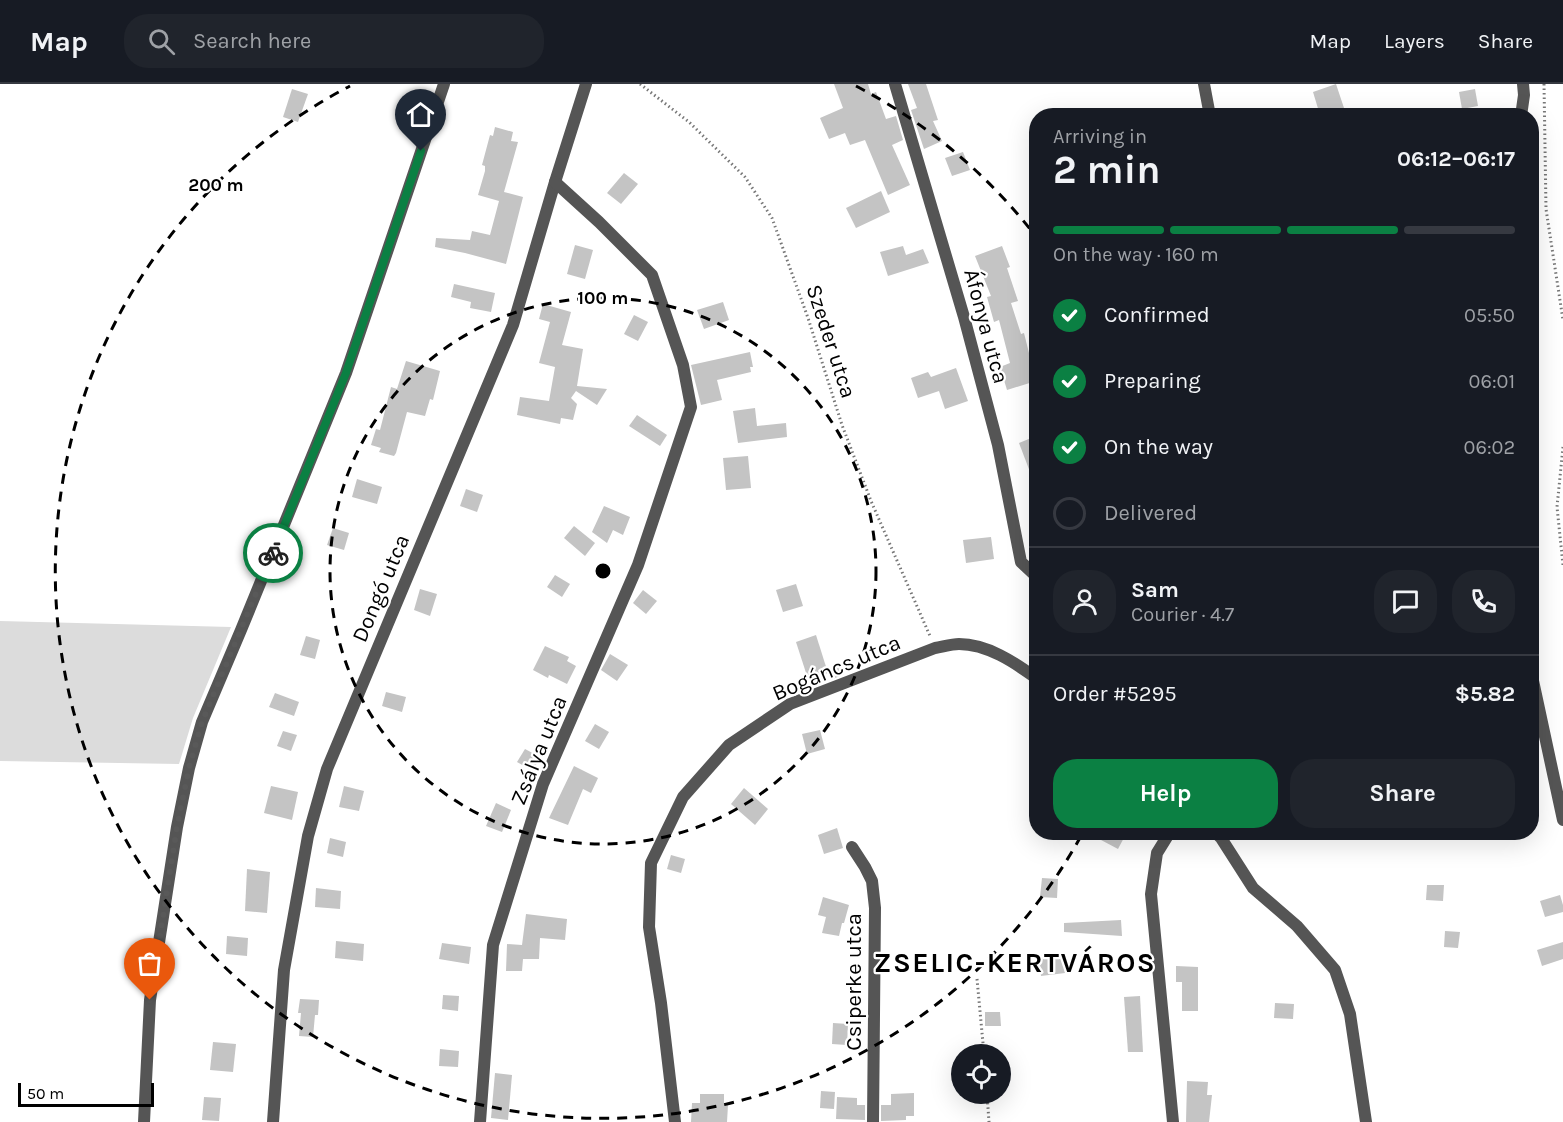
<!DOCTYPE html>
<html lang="en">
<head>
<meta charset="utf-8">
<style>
	:root { --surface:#171b24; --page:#20242c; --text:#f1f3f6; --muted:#9ea1a6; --line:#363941; --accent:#0b8043 }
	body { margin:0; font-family:Karla,sans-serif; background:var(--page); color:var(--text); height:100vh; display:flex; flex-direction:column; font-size:22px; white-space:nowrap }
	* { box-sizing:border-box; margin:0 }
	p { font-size:20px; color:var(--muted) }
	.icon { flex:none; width:33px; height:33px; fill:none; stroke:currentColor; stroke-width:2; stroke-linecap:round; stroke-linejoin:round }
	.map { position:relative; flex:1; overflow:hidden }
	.side { position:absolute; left:1029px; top:24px; width:510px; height:732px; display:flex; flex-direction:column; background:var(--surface); border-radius:24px; box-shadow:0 6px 24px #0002 }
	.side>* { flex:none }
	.tools { position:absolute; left:951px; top:960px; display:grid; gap:12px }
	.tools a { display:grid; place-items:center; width:60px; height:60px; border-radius:50%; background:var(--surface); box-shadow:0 6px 24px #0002; font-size:30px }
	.scale { position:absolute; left:18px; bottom:15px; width:136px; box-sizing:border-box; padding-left:6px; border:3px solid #000; border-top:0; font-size:16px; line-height:21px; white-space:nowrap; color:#000; -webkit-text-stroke:4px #fff; paint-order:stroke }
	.pin { position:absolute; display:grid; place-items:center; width:51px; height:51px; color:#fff; margin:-62px -26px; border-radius:50% 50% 50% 0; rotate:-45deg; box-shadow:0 0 6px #0007 }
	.pin .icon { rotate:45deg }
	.courier { position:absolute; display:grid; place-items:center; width:60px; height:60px; margin:-30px; border:4px solid #0b8043; border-radius:50%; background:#fff; color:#222; box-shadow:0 2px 8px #0007 }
	.headline em { font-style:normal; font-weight:700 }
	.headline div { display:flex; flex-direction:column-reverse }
	.headline { display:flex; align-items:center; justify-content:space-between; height:102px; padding:0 24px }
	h1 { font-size:39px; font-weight:700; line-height:45px }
	.bar { display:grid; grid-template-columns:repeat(4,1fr); gap:9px 6px; align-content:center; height:72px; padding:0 24px }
	.bar i { height:8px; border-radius:4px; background:var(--line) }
	.bar .selected { background:var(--accent) }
	.bar p { grid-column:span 4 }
	.line { display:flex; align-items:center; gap:15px; padding:0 24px; border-top:2px solid var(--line) }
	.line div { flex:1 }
	.round { display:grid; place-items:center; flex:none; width:63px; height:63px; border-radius:24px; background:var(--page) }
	ol { padding:0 24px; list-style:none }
	li { display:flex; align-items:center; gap:18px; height:66px }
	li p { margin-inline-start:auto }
	li .icon { padding:6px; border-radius:50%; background:var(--accent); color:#fff; stroke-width:4 }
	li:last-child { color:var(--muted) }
	li i { width:33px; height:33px; border:3px solid var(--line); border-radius:50% }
	.action { display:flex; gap:12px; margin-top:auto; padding:12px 24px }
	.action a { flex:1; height:69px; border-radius:24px; background:var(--accent); color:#fff; font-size:24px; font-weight:700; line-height:69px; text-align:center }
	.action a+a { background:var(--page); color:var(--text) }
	header { display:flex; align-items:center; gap:36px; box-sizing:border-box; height:84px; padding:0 30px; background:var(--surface); border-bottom:2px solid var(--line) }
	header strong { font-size:28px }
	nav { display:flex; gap:33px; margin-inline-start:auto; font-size:21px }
	.search { width:420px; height:54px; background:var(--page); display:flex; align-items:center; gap:15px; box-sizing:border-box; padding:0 21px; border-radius:24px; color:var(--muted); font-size:22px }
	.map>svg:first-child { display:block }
	.green { fill:#dcdcdc }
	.building { fill:#c4c4c4 }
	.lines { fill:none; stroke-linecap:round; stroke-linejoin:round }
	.path { stroke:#777; stroke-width:3; stroke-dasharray:1.5 3; stroke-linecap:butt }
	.minor { stroke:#555; stroke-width:12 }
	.tertiary { stroke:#555; stroke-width:12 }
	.done { stroke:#595959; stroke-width:6; stroke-dasharray:0 10.8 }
	.route { stroke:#0b8043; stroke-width:8 }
	.ring { fill:none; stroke:#000; stroke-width:3; stroke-dasharray:10 8 }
	.labels { text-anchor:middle; stroke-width:4.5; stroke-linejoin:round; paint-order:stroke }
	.street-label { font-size:22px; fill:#000; stroke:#fff }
	.district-label { font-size:28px; font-weight:bold; letter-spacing:1.5px; fill:#000; stroke:#fff }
	.centre { fill:#000; stroke:#fff; stroke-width:3 }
	.ring-label { font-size:18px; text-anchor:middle; font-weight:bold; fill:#000; stroke:#fff; stroke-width:4.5; stroke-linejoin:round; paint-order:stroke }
</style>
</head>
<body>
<header>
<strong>Map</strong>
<div class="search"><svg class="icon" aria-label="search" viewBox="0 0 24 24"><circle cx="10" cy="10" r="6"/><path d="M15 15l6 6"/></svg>Search here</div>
<nav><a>Map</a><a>Layers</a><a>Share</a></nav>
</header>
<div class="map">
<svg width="1563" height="1038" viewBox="0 0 1563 1038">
	<rect width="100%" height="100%" fill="#fff"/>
	<polygon class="green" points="0,537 231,543 193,634 179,680 0,677"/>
	<g class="building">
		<polygon points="834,0 868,0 871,10 876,8 886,35 896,32 903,56 892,61 910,101 888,111 865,56 850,61 845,49 829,55 820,34 843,24"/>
		<polygon points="908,0 926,0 938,36 933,37 942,57 924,65 911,26 917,24"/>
		<polygon points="1336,0 1344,24 1320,31 1313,8"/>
		<polygon points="292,5 308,10 298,38 283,33"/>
		<polygon points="1475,5 1478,22 1462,25 1459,8"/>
		<polygon points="495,43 513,48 511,57 518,58 504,108 523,113 506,180 465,169 435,163 436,154 470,156 472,147 490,151 499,117 478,111 485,87 485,82 482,81 490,51 493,52"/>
		<polygon points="963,68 970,86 952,92 945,74"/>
		<polygon points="624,89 638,100 621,120 607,109"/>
		<polygon points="881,107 890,128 856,144 846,124"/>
		<polygon points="575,161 593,166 585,195 567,190"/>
		<polygon points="903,162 906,171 923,165 929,179 888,192 880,168"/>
		<polygon points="1002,162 1010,183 1007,184 1018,217 1011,219 1021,250 1024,249 1030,273 1036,272 1036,297 1007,306 1000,283 1010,279 999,236 994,238 987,213 991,212 975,172"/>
		<polygon points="454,200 495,209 491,228 470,224 471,218 451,213"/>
		<polygon points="723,218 729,236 704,245 697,226"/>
		<polygon points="543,220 571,228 562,261 583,265 577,302 607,305 597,321 576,307 571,314 577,320 573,336 561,334 560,340 517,331 520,313 549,317 555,283 539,279 550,238 539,235"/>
		<polygon points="634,231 648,238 638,257 624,250"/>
		<polygon points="750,268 753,283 750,283 751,288 717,296 722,316 701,321 691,281"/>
		<polygon points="406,277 440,287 433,316 430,315 425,332 407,328 396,369 394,372 379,368 381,364 371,361 376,345 380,346 391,303 397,305"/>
		<polygon points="956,284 968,317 945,325 939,307 918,314 911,294 928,288 931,293"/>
		<polygon points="755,324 757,342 786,339 787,353 738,359 733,327"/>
		<polygon points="637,331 667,351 660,362 629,342"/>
		<polygon points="1036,352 1036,400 1035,401 1019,359"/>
		<polygon points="748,372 751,404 726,406 723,374"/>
		<polygon points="357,395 382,403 377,420 352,413"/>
		<polygon points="466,405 483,411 477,428 460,422"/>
		<polygon points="604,422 630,433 623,451 613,446 607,459 592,448"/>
		<polygon points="574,442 595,459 585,472 564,454"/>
		<polygon points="333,444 349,449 344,466 327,461"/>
		<polygon points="991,453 994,475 966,479 963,456"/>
		<polygon points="555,491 570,500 562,513 547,503"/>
		<polygon points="796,500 803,522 783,528 776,506"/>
		<polygon points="420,505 437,510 430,532 414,526"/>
		<polygon points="643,506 657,517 646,530 633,519"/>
		<polygon points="816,551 828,589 808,595 796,558"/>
		<polygon points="306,552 320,556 315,575 300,571"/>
		<polygon points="545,562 569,573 567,577 576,582 567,600 549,591 548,594 533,586"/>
		<polygon points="610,570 628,581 617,597 601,586"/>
		<polygon points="841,583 844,590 831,596 828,587"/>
		<polygon points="386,608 406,613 402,628 382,622"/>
		<polygon points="275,609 299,618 294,632 269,623"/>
		<polygon points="595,640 609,648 599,665 585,657"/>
		<polygon points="820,646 825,665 807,670 802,650"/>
		<polygon points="283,647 297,651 291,667 277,662"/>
		<polygon points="525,665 540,673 533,687 517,678"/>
		<polygon points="574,682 598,694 591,709 583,705 568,741 549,734"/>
		<polygon points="271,702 298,708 292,736 264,729"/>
		<polygon points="344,702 364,707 359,727 339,723"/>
		<polygon points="744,704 768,725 755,741 731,720"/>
		<polygon points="496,719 511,726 502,748 486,742"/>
		<polygon points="837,744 843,764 824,770 818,751"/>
		<polygon points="1086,748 1127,748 1118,765"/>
		<polygon points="330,754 346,758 343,773 327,769"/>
		<polygon points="671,771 685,775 681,789 667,785"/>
		<polygon points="247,785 270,788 267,829 245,827"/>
		<polygon points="1042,794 1058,795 1057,814 1040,813"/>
		<polygon points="1427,801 1444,801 1443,817 1426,816"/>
		<polygon points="316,804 341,807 340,825 315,823"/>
		<polygon points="1560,811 1563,821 1563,828 1545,833 1540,817"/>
		<polygon points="823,813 849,821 844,839 842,839 839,852 822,849 826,833 818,831"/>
		<polygon points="526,830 567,835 565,856 540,854 539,875 523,875 522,887 506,887 507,860 522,861"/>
		<polygon points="1121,836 1122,852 1064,848 1064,839"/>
		<polygon points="1445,847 1460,848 1458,864 1444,863"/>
		<polygon points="227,852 248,854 247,872 226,870"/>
		<polygon points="336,857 364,860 363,877 335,874"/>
		<polygon points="1563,858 1563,875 1542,882 1537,866"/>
		<polygon points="442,859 471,863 469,880 439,875"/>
		<polygon points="1062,870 1065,889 1041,892 1039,872"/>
		<polygon points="1176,882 1198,883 1198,927 1182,927 1182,898 1176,898"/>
		<polygon points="443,911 459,912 458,927 442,925"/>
		<polygon points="1140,912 1143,968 1128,968 1124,913"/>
		<polygon points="300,915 319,916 318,931 315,931 313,953 299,952 301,929 298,929"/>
		<polygon points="1275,919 1294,920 1293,935 1274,934"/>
		<polygon points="985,928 1000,928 1001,942 985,942"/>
		<polygon points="833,939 848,940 847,961 832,960"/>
		<polygon points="213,958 236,960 233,988 210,986"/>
		<polygon points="440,965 459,967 458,983 439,982"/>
		<polygon points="495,989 512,991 508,1036 491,1034"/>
		<polygon points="1187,997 1208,998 1207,1011 1212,1011 1209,1038 1186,1038"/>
		<polygon points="821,1007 835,1008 834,1025 820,1024"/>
		<polygon points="914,1009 914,1032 906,1032 906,1036 881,1037 881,1021 891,1021 891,1010"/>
		<polygon points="700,1010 724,1010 724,1021 728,1021 727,1038 691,1038 692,1019 700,1019"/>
		<polygon points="204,1013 221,1014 219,1037 202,1036"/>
		<polygon points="837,1013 857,1014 857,1021 865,1021 865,1036 836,1035"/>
	</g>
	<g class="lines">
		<g class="path">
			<polyline points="640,0 689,38 745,93 772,134 808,234 842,341 871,417 930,552"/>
			<polyline points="1544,0 1546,125 1563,236"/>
			<polyline points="1563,363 1557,423 1563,481"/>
			<polyline points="977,895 984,970"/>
			<polyline points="987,1010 989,1038"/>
		</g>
		<g class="minor">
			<polyline points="895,0 964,233 998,361 1021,478 1036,492"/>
			<polyline points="1204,0 1210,32"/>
			<polyline points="1521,32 1524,11 1523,0"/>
			<polyline points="1532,592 1563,736"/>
			<polyline points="1170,748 1157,769 1151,810 1173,1038"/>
			<polyline points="1215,748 1221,754 1253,804 1297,842 1335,886 1350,930 1366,1038"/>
			<polyline points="852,763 865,783 872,797 875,824 873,1038"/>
			<polyline points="273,1038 284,886 308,752 327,685 513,241 555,98 586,0"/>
			<polyline points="480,1038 493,861 543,700 638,481 691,323 683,281 652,191 599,138 555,98"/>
			<path d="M675,1038L661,919L649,843L651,779L683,713L729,661L790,620L935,564C942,563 951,560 959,560C987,560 1014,578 1036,594"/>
		</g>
		<polyline class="tertiary" points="144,1038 150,916 177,743 189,684 202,638 241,546 346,289 444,0"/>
	</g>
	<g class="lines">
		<polyline class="done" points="150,916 177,743 189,684 202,638 273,469"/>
		<polyline class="route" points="273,469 346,289 421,67"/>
	</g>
	<g class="ring">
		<circle cx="603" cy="487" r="273"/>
		<path d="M1081 752A547 547 0 1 1 350 2M856 2A547 547 0 0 1 1034 150"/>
	</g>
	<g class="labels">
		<g class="street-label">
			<text transform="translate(987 242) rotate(75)" y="8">Áfonya utca</text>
			<text transform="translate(832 257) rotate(72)" y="8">Szeder utca</text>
			<text transform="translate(380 504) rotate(-67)" y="8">Dongó utca</text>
			<text transform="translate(836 583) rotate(-23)" y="8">Bogáncs utca</text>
			<text transform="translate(538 666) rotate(-68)" y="8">Zsálya utca</text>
			<text transform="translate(853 898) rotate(-90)" y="8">Csiperke utca</text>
		</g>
		<g class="district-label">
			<text x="1015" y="888">ZSELIC-KERTVÁROS</text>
		</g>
	</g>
	<circle cx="603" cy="487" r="9" class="centre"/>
	<g class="ring-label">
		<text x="216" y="107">200 m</text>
		<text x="603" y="220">100 m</text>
	</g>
</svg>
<div class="tools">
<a><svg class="icon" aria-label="locate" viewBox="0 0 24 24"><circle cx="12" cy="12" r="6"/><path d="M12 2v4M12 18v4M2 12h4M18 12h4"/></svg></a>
</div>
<div class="scale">50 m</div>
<div class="pin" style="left:150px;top:916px;background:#ea580c"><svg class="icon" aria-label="bag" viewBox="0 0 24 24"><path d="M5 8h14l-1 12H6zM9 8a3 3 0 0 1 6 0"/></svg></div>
<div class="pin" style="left:421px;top:67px;background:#1f2937"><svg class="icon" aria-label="home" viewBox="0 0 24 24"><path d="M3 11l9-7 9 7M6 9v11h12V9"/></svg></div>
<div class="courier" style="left:273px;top:469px"><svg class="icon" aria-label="bike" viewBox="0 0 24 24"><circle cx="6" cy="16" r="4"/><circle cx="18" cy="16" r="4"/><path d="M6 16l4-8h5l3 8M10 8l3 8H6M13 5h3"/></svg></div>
<section class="side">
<div class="headline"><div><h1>2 min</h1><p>Arriving in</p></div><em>06:12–06:17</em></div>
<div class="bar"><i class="selected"></i><i class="selected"></i><i class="selected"></i><i></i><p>On the way · 160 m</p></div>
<ol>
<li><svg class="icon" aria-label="check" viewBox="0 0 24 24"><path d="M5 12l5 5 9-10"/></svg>Confirmed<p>05:50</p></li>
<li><svg class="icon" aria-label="check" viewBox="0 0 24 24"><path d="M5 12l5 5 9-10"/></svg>Preparing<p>06:01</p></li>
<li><svg class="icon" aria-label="check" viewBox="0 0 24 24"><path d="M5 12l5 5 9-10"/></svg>On the way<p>06:02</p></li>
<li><i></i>Delivered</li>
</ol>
<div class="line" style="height:108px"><a class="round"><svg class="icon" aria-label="person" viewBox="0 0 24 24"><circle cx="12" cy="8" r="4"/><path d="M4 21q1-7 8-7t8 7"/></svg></a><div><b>Sam</b><p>Courier · 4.7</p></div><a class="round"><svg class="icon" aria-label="chat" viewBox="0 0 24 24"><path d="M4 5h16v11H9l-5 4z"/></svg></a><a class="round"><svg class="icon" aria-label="phone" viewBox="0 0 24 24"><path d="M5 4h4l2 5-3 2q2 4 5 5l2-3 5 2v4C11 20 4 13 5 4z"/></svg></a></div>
<div class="line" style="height:78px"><div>Order #5295</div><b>$5.82</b></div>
<div class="action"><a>Help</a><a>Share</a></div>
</section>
</div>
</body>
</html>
